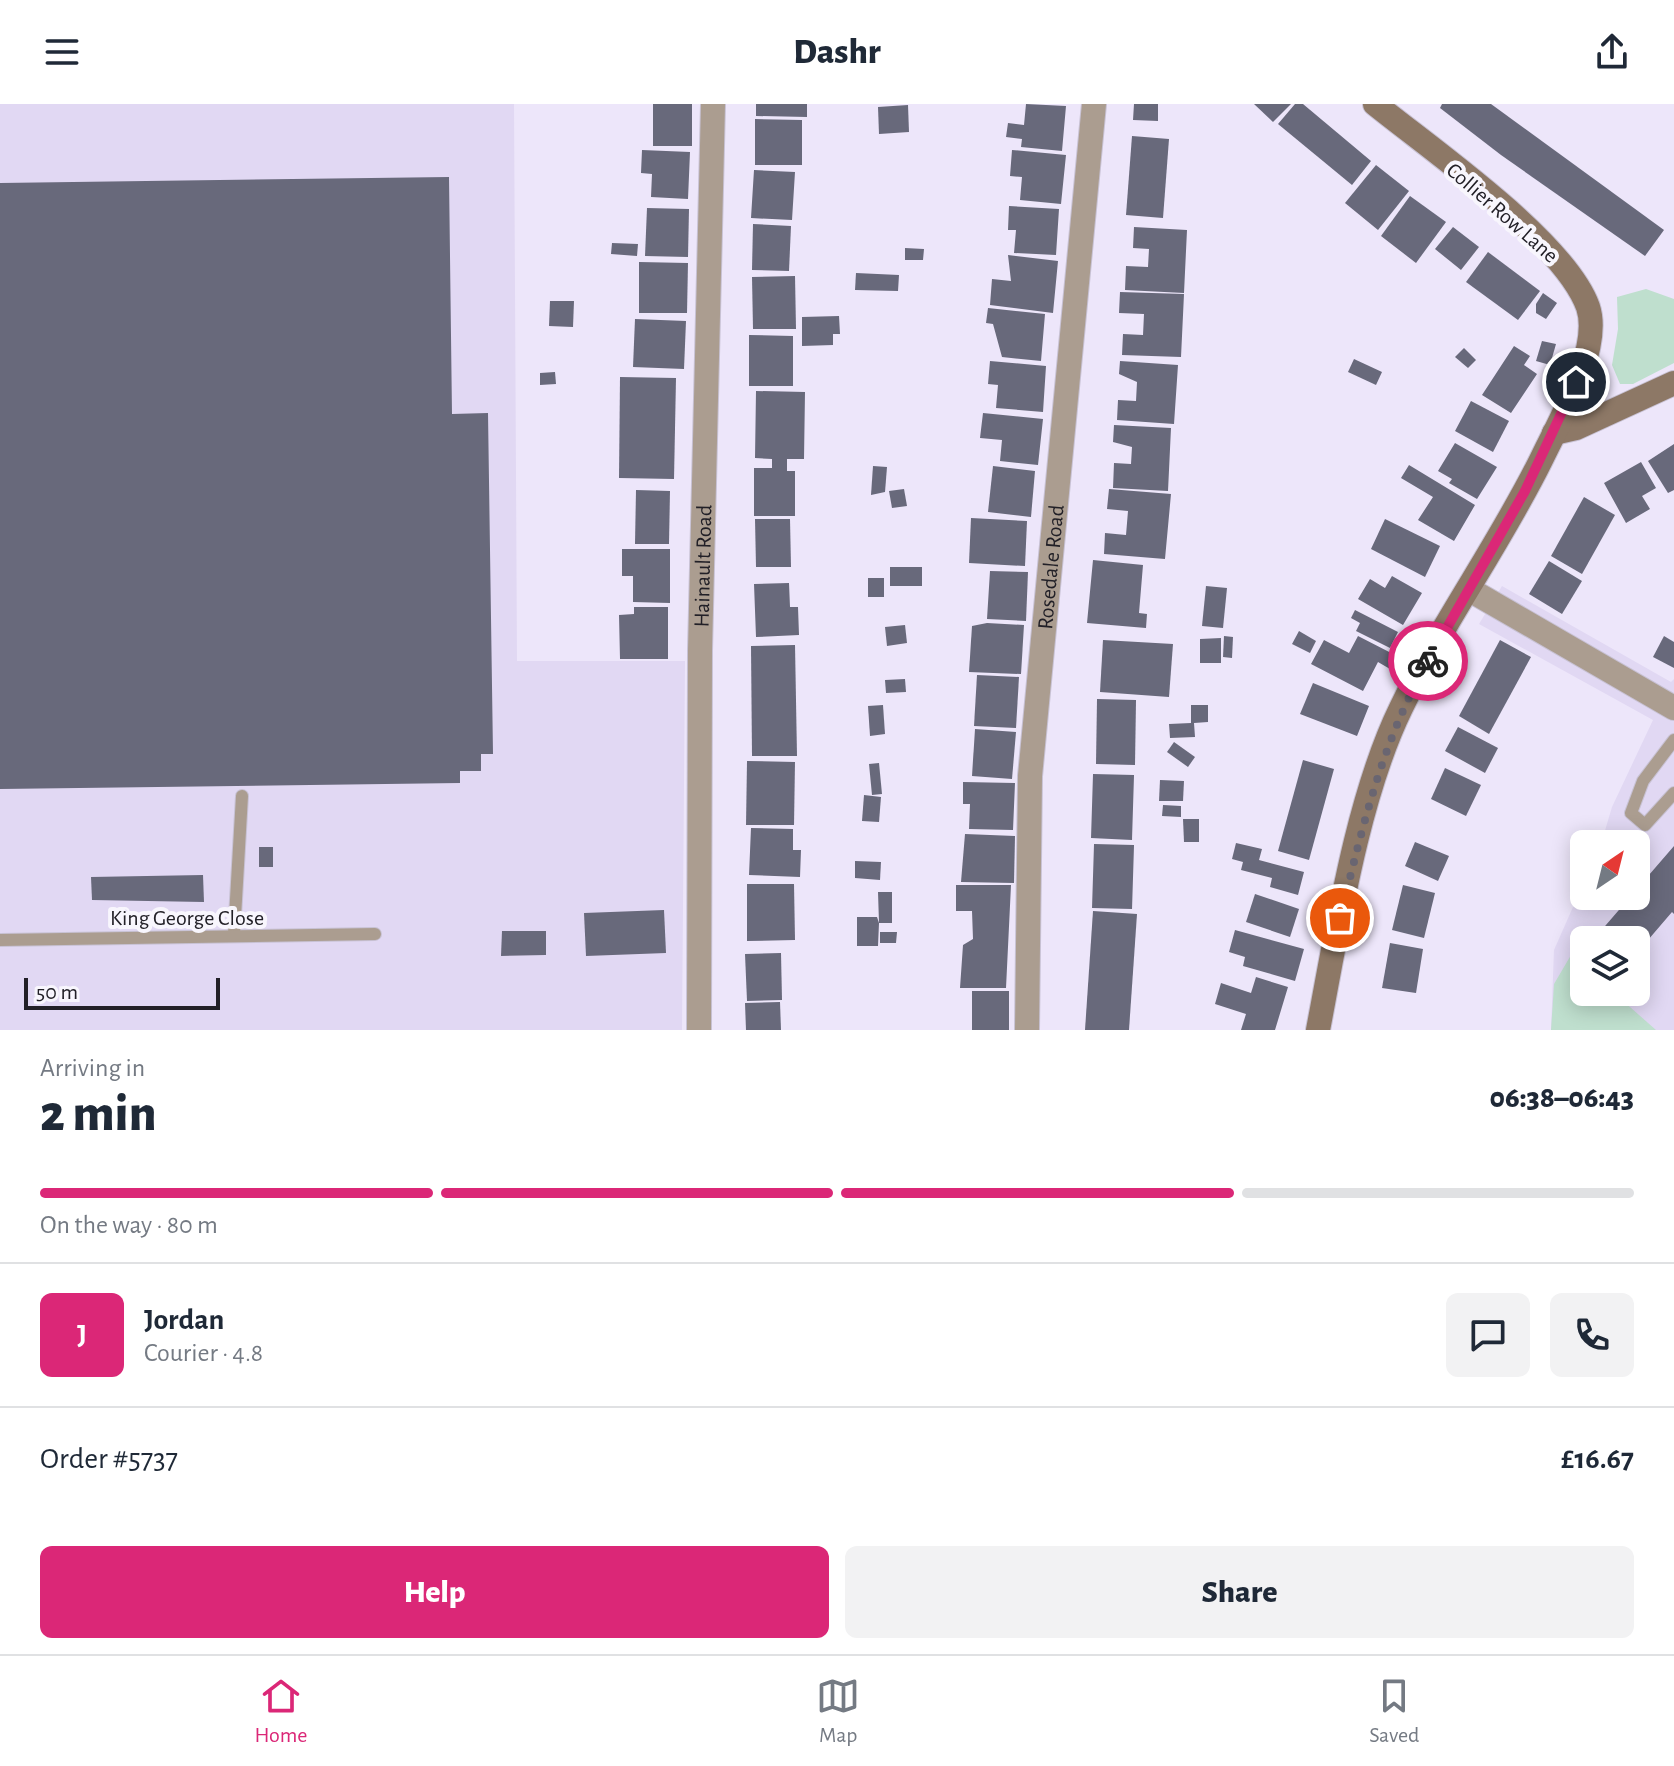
<!DOCTYPE html>
<html lang="en">
<head>
<meta charset="utf-8">
<style>
	:root { --surface:#fff; --page:#f2f2f3; --text:#1f2937; --muted:#747a83; --line:#e0e1e3; --accent:#db2777 }
	body { margin:0; font-family:"Alegreya Sans",sans-serif; background:var(--page); color:var(--text); height:100vh; display:flex; flex-direction:column; font-size:30px; white-space:nowrap }
	* { box-sizing:border-box; margin:0 }
	p { font-size:26px; color:var(--muted) }
	.icon { flex:none; width:44px; height:44px; fill:none; stroke:currentColor; stroke-width:2; stroke-linecap:round; stroke-linejoin:round }
	.map { position:relative; height:926px; overflow:hidden }
	.side { display:flex; flex-direction:column; background:var(--surface); flex:1 }
	.side>* { flex:none }
	.needle { width:52px; rotate:35deg }
	.fabs { position:absolute; left:1570px; top:726px; display:grid; gap:16px }
	.fabs a { display:grid; place-items:center; width:80px; height:80px; border-radius:12px; background:var(--surface); box-shadow:0 4px 20px #0003; font-size:40px }
	.scale { position:absolute; left:24px; bottom:20px; width:196px; box-sizing:border-box; padding-left:8px; border:4px solid #222027; border-top:0; font-size:22px; line-height:28px; white-space:nowrap; color:#222027; -webkit-text-stroke:6px #f8f6fd; paint-order:stroke }
	.pin { position:absolute; display:grid; place-items:center; width:68px; height:68px; color:#fff; margin:-34px; border:4px solid #fff; border-radius:50%; box-shadow:0 2px 8px #0007 }
	.courier { position:absolute; display:grid; place-items:center; width:80px; height:80px; margin:-40px; border:6px solid #db2777; border-radius:50%; background:#fff; color:#222; box-shadow:0 2px 10px #0007 }
	.overview em { font-style:normal; font-weight:800 }
	.overview div { display:flex; flex-direction:column-reverse }
	.overview { display:flex; align-items:center; justify-content:space-between; height:136px; padding:0 40px }
	h1 { font-size:52px; font-weight:800; line-height:60px }
	.bar { display:grid; grid-template-columns:repeat(4,1fr); gap:12px 8px; align-content:center; height:96px; padding:0 40px }
	.bar i { height:10px; border-radius:6px; background:var(--line) }
	.bar .active { background:var(--accent) }
	.bar p { grid-column:span 4 }
	.line { display:flex; align-items:center; gap:20px; padding:0 40px; border-top:2px solid var(--line) }
	.line div { flex:1 }
	.round { display:grid; place-items:center; flex:none; width:84px; height:84px; border-radius:12px; background:var(--page) }
	.cta { display:flex; gap:16px; margin-top:auto; padding:16px 40px }
	.cta a { flex:1; height:92px; border-radius:12px; background:var(--accent); color:#fff; font-size:32px; font-weight:800; line-height:92px; text-align:center }
	.cta a+a { background:var(--page); color:var(--text) }
	header { display:flex; justify-content:space-between; align-items:center; height:104px; padding:0 40px; background:var(--surface); font-size:36px; font-weight:800 }
	.menu { display:flex; justify-content:space-around; align-items:center; height:112px; border-top:2px solid var(--line); background:var(--surface); font-size:22px; color:var(--muted) }
	.menu a { display:grid; justify-items:center; gap:4px }
	.menu .active { color:var(--accent) }
	.map>svg:first-child { display:block }
	.built { fill:#e1d8f3; fill-rule:evenodd }
	.green { fill:#bfdfce }
	.building { fill:#68697b }
	.lines { fill:none; stroke-linecap:round; stroke-linejoin:round }
	.lane-casing { stroke:#c8c2d4; stroke-width:14 }
	.street-casing { stroke:#c8c2d4; stroke-width:26 }
	.secondary-casing { stroke:#c8c2d4; stroke-width:26 }
	.lane { stroke:#ab9d90; stroke-width:12 }
	.street { stroke:#ab9d90; stroke-width:24 }
	.secondary { stroke:#8d7866; stroke-width:24 }
	.done { stroke:#696571; stroke-width:8; stroke-dasharray:0 14.4 }
	.route { stroke:#db2777; stroke-width:10 }
	.labels { text-anchor:middle; stroke-width:8; stroke-linejoin:round; paint-order:stroke }
	.street-label { font-size:22px; fill:#222027; stroke:#f8f6fd }
</style>
</head>
<body>
<header><svg class="icon" aria-label="menu" viewBox="0 0 24 24"><path d="M4 6h16M4 12h16M4 18h16"/></svg>Dashr<svg class="icon" aria-label="share" viewBox="0 0 24 24"><path d="M12 15V3M7 8l5-5 5 5M5 13v7h14v-7"/></svg></header>
<div class="map">
<svg width="1674" height="926" viewBox="0 0 1674 926">
	<rect width="100%" height="100%" fill="#ede6fa"/>
	<g class="built">
		<polygon points="0,0 514,0 517,557 685,557 682,926 0,926"/>
		<path d="M1502,482L1671,578L1674,575V926H1551L1554,846L1584,778V792H1636V740H1601L1612,703L1653,616L1479,520ZM1584,836H1636V888H1584Z"/>
	</g>
	<g class="green">
		<polygon points="1646,185 1674,195 1674,259 1633,280 1620,280 1612,261 1618,225 1617,193"/>
		<polygon points="1571,851 1584,862 1584,888 1613,888 1656,926 1551,926 1554,880"/>
	</g>
	<g class="building">
		<rect x="653" y="0" width="39" height="42"/>
		<polygon points="756,0 807,0 807,13 756,12"/>
		<polygon points="1026,0 1066,2 1062,47 1021,43 1022,35 1006,33 1008,19 1024,21"/>
		<polygon points="1134,0 1158,0 1158,17 1133,16"/>
		<polygon points="1254,0 1291,0 1273,18"/>
		<polygon points="1295,0 1303,0 1371,57 1352,81 1278,20"/>
		<polygon points="1442,0 1491,0 1664,126 1645,152 1501,51 1440,4"/>
		<polygon points="908,1 909,28 879,30 878,3"/>
		<polygon points="755,15 802,16 802,61 755,61"/>
		<polygon points="1132,32 1169,35 1163,114 1126,111"/>
		<polygon points="642,46 690,48 688,95 651,93 652,70 641,69"/>
		<polygon points="1012,46 1066,51 1061,100 1020,96 1022,73 1010,72"/>
		<polygon points="1376,61 1409,87 1378,126 1345,99"/>
		<polygon points="754,66 795,68 792,116 751,114"/>
		<polygon points="449,73 452,310 488,309 493,650 481,650 481,667 460,667 460,679 0,685 0,79"/>
		<polygon points="1410,92 1446,118 1416,159 1381,132"/>
		<polygon points="1009,102 1059,105 1056,151 1014,149 1016,126 1008,126"/>
		<polygon points="647,104 689,105 688,153 645,152"/>
		<polygon points="753,120 791,122 789,167 752,166"/>
		<polygon points="1134,123 1187,126 1184,189 1125,186 1126,162 1148,163 1149,145 1133,144"/>
		<polygon points="1453,123 1479,143 1461,166 1435,145"/>
		<polygon points="612,139 638,140 637,152 611,150"/>
		<polygon points="905,144 924,145 923,156 905,156"/>
		<polygon points="1488,148 1540,187 1518,216 1466,178"/>
		<polygon points="1008,151 1058,157 1053,209 990,201 992,175 1011,177"/>
		<polygon points="639,158 688,159 687,209 639,209"/>
		<polygon points="856,169 899,171 898,187 855,186"/>
		<polygon points="795,172 796,225 753,225 752,173"/>
		<polygon points="1120,188 1184,190 1181,253 1122,251 1123,230 1143,231 1144,210 1119,209"/>
		<polygon points="1543,189 1557,199 1546,215 1536,209 1536,200"/>
		<polygon points="550,197 574,197 573,223 549,222"/>
		<polygon points="988,204 1045,210 1041,257 1002,253 993,220 986,219"/>
		<polygon points="839,212 840,230 833,230 833,241 802,242 802,213"/>
		<polygon points="635,215 686,217 684,265 633,263"/>
		<polygon points="749,231 793,232 793,282 749,282"/>
		<polygon points="1542,237 1556,240 1550,261 1536,257"/>
		<polygon points="1514,242 1530,252 1524,261 1537,270 1511,309 1482,291"/>
		<polygon points="1464,244 1476,256 1468,264 1455,253"/>
		<polygon points="1354,255 1382,268 1376,281 1348,268"/>
		<polygon points="990,257 1046,262 1043,308 996,304 998,281 988,280"/>
		<polygon points="1120,257 1178,261 1174,320 1117,316 1118,296 1136,297 1137,278 1119,270"/>
		<polygon points="555,268 556,280 540,281 540,269"/>
		<polygon points="620,273 676,274 674,375 619,374"/>
		<polygon points="756,287 805,288 804,355 787,355 787,367 795,367 795,412 754,412 754,364 772,364 772,355 755,354"/>
		<polygon points="1471,297 1509,317 1493,348 1455,327"/>
		<polygon points="983,309 1043,315 1038,361 1000,357 1002,336 980,334"/>
		<polygon points="1114,321 1171,324 1168,387 1113,384 1114,359 1131,360 1132,343 1113,338"/>
		<polygon points="1455,339 1497,363 1477,395 1449,379 1452,375 1438,367"/>
		<polygon points="1674,340 1674,386 1668,389 1648,357"/>
		<polygon points="1641,358 1656,384 1642,392 1650,405 1626,419 1604,379"/>
		<polygon points="1409,361 1475,401 1454,437 1418,416 1433,393 1401,374"/>
		<polygon points="873,362 887,363 885,388 871,391"/>
		<polygon points="993,362 1035,367 1031,413 988,408"/>
		<polygon points="904,385 907,402 892,404 889,387"/>
		<polygon points="1109,385 1171,390 1165,455 1104,450 1105,429 1126,431 1128,407 1107,405"/>
		<polygon points="636,386 670,387 669,440 635,440"/>
		<polygon points="1584,393 1615,411 1582,470 1551,452"/>
		<polygon points="971,414 1027,417 1025,462 969,459"/>
		<polygon points="755,415 790,415 791,463 756,463"/>
		<polygon points="1385,415 1440,442 1425,473 1371,445"/>
		<polygon points="622,445 670,445 670,499 633,498 633,472 622,472"/>
		<polygon points="1093,456 1143,461 1139,509 1147,510 1146,524 1087,519"/>
		<polygon points="1549,457 1582,477 1562,510 1529,490"/>
		<rect x="890" y="463" width="32" height="19"/>
		<polygon points="990,467 1028,468 1026,517 987,515"/>
		<polygon points="1392,472 1422,489 1403,521 1358,495 1370,475 1385,484"/>
		<rect x="868" y="474" width="16" height="19"/>
		<polygon points="789,479 790,503 798,503 799,531 756,533 754,480"/>
		<polygon points="1206,482 1227,484 1223,524 1202,522"/>
		<polygon points="634,503 668,503 668,555 620,555 619,511 634,510"/>
		<polygon points="1355,506 1398,528 1390,544 1356,527 1360,519 1351,514"/>
		<polygon points="987,519 1024,521 1021,570 969,568 972,522"/>
		<polygon points="905,521 907,539 887,542 885,523"/>
		<polygon points="1299,527 1316,537 1310,549 1292,540"/>
		<polygon points="1224,532 1233,533 1232,554 1223,553"/>
		<polygon points="1358,532 1397,552 1390,565 1378,558 1363,587 1311,560 1324,536 1349,549"/>
		<polygon points="1664,532 1674,538 1674,564 1653,553"/>
		<polygon points="1221,534 1221,559 1200,559 1200,535"/>
		<polygon points="1103,536 1173,540 1169,593 1100,588"/>
		<polygon points="1500,536 1531,553 1489,630 1459,612"/>
		<polygon points="795,541 797,652 752,652 751,542"/>
		<polygon points="977,571 1019,573 1016,624 974,622"/>
		<polygon points="905,575 906,588 886,589 885,576"/>
		<polygon points="1313,579 1369,602 1357,632 1300,610"/>
		<polygon points="1097,595 1136,596 1135,661 1096,660"/>
		<polygon points="883,601 885,630 870,632 868,602"/>
		<polygon points="1191,601 1208,601 1208,618 1194,619 1195,633 1170,634 1169,620 1191,619"/>
		<polygon points="1458,623 1498,644 1485,669 1445,647"/>
		<polygon points="975,625 1016,628 1012,675 972,672"/>
		<polygon points="1174,638 1195,653 1188,663 1167,648"/>
		<polygon points="1303,656 1334,665 1309,756 1278,747"/>
		<polygon points="747,657 795,658 794,721 746,721"/>
		<polygon points="879,659 882,690 872,691 869,660"/>
		<polygon points="1445,664 1481,681 1466,712 1431,695"/>
		<polygon points="1093,670 1134,671 1132,736 1091,734"/>
		<polygon points="1160,676 1184,677 1183,697 1159,697"/>
		<polygon points="963,678 1015,679 1013,726 969,725 970,700 963,700"/>
		<polygon points="864,691 881,693 879,718 862,717"/>
		<polygon points="1163,701 1181,702 1181,713 1162,712"/>
		<polygon points="1183,715 1199,715 1199,738 1184,738"/>
		<polygon points="751,724 793,725 793,746 801,746 800,773 749,771"/>
		<polygon points="965,730 1015,732 1014,779 961,778"/>
		<polygon points="1415,738 1449,752 1438,777 1405,762"/>
		<polygon points="1236,739 1262,745 1259,756 1304,768 1298,791 1270,783 1272,774 1241,766 1243,758 1232,755"/>
		<polygon points="1094,740 1134,741 1132,805 1092,804"/>
		<polygon points="1674,742 1674,810 1672,808 1636,850 1636,836 1593,836 1631,792 1636,792 1636,786"/>
		<rect x="259" y="743" width="14" height="20"/>
		<polygon points="855,757 881,758 880,776 855,774"/>
		<polygon points="203,771 204,798 92,796 91,773"/>
		<polygon points="747,780 794,780 795,836 747,837"/>
		<polygon points="956,781 1011,781 1006,884 960,884 963,841 973,835 972,807 956,807"/>
		<polygon points="1403,781 1435,789 1424,834 1392,826"/>
		<polygon points="878,788 892,788 892,819 879,819 878,842 857,842 857,813 877,813 879,819"/>
		<polygon points="1255,790 1299,805 1290,833 1246,818"/>
		<polygon points="664,806 666,849 586,852 584,809"/>
		<polygon points="1093,807 1137,810 1129,926 1085,926"/>
		<polygon points="1235,826 1304,845 1295,877 1243,862 1245,853 1229,848"/>
		<polygon points="502,827 546,827 546,851 501,852"/>
		<polygon points="880,828 897,828 896,839 880,839"/>
		<polygon points="1390,839 1423,845 1416,889 1382,884"/>
		<polygon points="781,849 782,896 747,897 745,850"/>
		<polygon points="1256,873 1288,883 1275,926 1241,926 1246,910 1215,900 1221,879 1251,889"/>
		<rect x="972" y="887" width="37" height="39"/>
		<polygon points="780,898 781,926 746,926 745,899"/>
	</g>
	<g class="lines">
		<g class="lane-casing">
			<g id="lane">
				<polyline points="1674,636 1643,677 1631,709 1645,721 1674,689"/>
				<polyline points="234,830 242,692"/>
				<polyline points="0,836 375,830"/>
			</g>
		</g>
		<g class="street-casing">
			<g id="street">
				<polyline points="1470,486 1674,604"/>
				<path id="s1" d="M699,926L700,547L713,0"/>
				<path id="s2" d="M1027,926L1030,672L1094,0"/>
			</g>
		</g>
		<g class="secondary-casing">
			<g id="secondary">
				<polyline points="1554,329 1576,324 1674,279"/>
				<path d="M1318,926C1337,827 1357,694 1401,604C1442,519 1499,441 1541,356C1559,318 1602,245 1588,203C1564,137 1433,47 1375,0"/>
			</g>
		</g>
		<use href="#lane" class="lane"/>
		<use href="#street" class="street"/>
		<use href="#secondary" class="secondary"/>
	</g>
	<g class="lines">
		<path class="done" d="M1340,814C1363,722 1381,640 1428,557"/>
		<polyline class="route" points="1428,557 1525,387 1576,278"/>
	</g>
	<g class="labels">
		<g class="street-label">
			<text transform="translate(1503 108) rotate(41)" y="8">Collier Row Lane</text>
			<text dy="8" stroke="none"><textPath href="#s2" startOffset="464">Rosedale Road</textPath></text>
			<text dy="8" stroke="none"><textPath href="#s1" startOffset="464">Hainault Road</textPath></text>
			<text x="187" y="821">King George Close</text>
		</g>
	</g>
</svg>
<div class="fabs">
<a><svg class="needle" viewBox="-14 -14 28 28"><path d="M0-13l5 13h-10z" fill="#e53935"/><path d="M0 13l5-13h-10z" fill="#747a83"/></svg></a>
<a><svg class="icon" aria-label="layers" viewBox="0 0 24 24"><path d="M12 4l9 5-9 5-9-5zM3 14l9 5 9-5"/></svg></a>
</div>
<div class="scale">50 m</div>
<div class="pin" style="left:1340px;top:814px;background:#ea580c"><svg class="icon" aria-label="bag" viewBox="0 0 24 24"><path d="M5 8h14l-1 12H6zM9 8a3 3 0 0 1 6 0"/></svg></div>
<div class="pin" style="left:1576px;top:278px;background:#1f2937"><svg class="icon" aria-label="home" viewBox="0 0 24 24"><path d="M3 11l9-7 9 7M6 9v11h12V9"/></svg></div>
<div class="courier" style="left:1428px;top:557px"><svg class="icon" aria-label="bike" viewBox="0 0 24 24"><circle cx="6" cy="16" r="4"/><circle cx="18" cy="16" r="4"/><path d="M6 16l4-8h5l3 8M10 8l3 8H6M13 5h3"/></svg></div>
</div>
<section class="side">
<div class="overview"><div><h1>2 min</h1><p>Arriving in</p></div><em>06:38–06:43</em></div>
<div class="bar"><i class="active"></i><i class="active"></i><i class="active"></i><i></i><p>On the way · 80 m</p></div>
<div class="line" style="height:144px"><b class="round" style="background:var(--accent);color:#fff">J</b><div><b>Jordan</b><p>Courier · 4.8</p></div><a class="round"><svg class="icon" aria-label="chat" viewBox="0 0 24 24"><path d="M4 5h16v11H9l-5 4z"/></svg></a><a class="round"><svg class="icon" aria-label="phone" viewBox="0 0 24 24"><path d="M5 4h4l2 5-3 2q2 4 5 5l2-3 5 2v4C11 20 4 13 5 4z"/></svg></a></div>
<div class="line" style="height:104px"><div>Order #5737</div><b>£16.67</b></div>
<div class="cta"><a>Help</a><a>Share</a></div>
</section>
<nav class="menu">
<a class="active"><svg class="icon" aria-label="home" viewBox="0 0 24 24"><path d="M3 11l9-7 9 7M6 9v11h12V9"/></svg>Home</a>
<a><svg class="icon" aria-label="map" viewBox="0 0 24 24"><path d="M3 6l6-2 6 2 6-2v14l-6 2-6-2-6 2zM9 4v14M15 6v14"/></svg>Map</a>
<a><svg class="icon" aria-label="saved" viewBox="0 0 24 24"><path d="M7 4h10v16l-5-4-5 4z"/></svg>Saved</a>
</nav>
</body>
</html>
